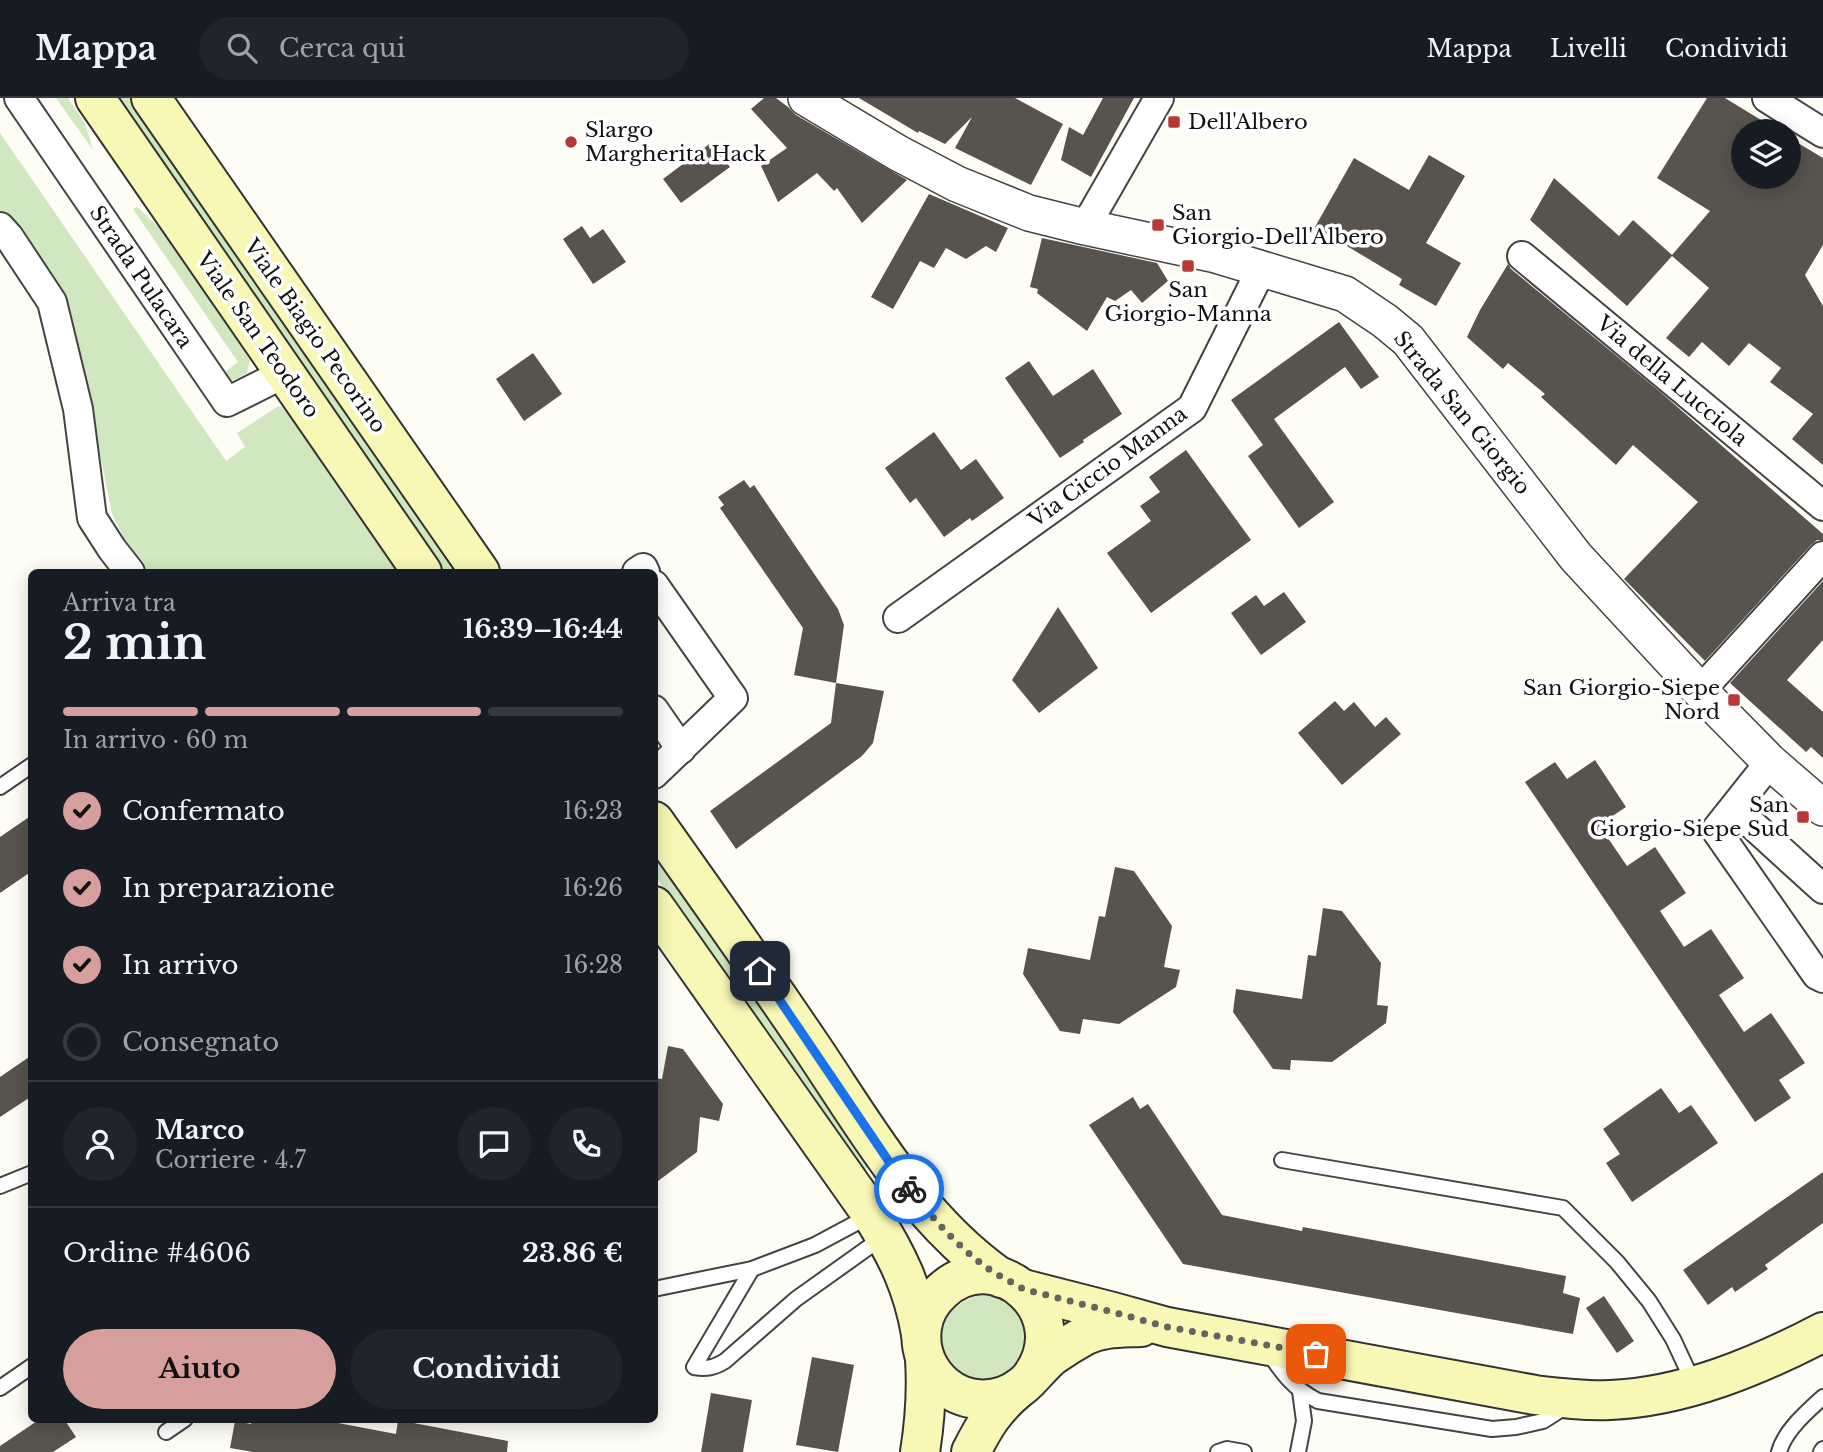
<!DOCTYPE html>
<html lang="it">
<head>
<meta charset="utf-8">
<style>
	:root { --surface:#171b24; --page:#20242c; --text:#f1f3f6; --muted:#9ea1a6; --line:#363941; --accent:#d69f9e }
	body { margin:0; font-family:"Libre Baskerville",serif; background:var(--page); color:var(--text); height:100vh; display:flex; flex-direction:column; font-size:26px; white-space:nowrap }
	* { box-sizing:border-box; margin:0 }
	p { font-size:23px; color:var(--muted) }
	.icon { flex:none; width:38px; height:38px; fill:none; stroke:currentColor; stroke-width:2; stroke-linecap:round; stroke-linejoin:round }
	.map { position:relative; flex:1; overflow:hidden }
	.panel { position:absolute; left:28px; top:471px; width:630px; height:854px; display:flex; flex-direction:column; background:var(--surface); border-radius:10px; box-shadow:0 4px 18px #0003 }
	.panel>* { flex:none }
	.buttons { position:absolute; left:1731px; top:21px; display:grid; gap:14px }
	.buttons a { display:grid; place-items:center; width:70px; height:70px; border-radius:50%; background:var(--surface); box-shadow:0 4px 18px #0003; font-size:35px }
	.pin { position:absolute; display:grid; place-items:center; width:60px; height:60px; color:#fff; margin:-30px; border-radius:14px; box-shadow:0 4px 10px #0006 }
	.courier { position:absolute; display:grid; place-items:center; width:70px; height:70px; margin:-35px; border:5px solid #1a73e8; border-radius:50%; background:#fff; color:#222; box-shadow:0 2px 9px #0007 }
	.summary em { font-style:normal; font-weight:800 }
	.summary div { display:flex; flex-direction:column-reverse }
	.summary { display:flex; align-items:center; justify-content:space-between; height:119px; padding:0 35px }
	h1 { font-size:46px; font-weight:800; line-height:52px }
	.bar { display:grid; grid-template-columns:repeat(4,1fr); gap:10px 7px; align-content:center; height:84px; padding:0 35px }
	.bar i { height:9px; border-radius:5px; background:var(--line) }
	.bar .active { background:var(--accent) }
	.bar p { grid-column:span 4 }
	.line { display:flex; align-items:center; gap:18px; padding:0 35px; border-top:2px solid var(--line) }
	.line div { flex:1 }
	.round { display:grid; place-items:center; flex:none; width:74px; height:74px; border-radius:37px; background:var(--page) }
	ol { padding:0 35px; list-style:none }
	li { display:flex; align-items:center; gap:21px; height:77px }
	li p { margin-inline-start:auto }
	li .icon { padding:7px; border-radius:50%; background:var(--accent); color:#111; stroke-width:4 }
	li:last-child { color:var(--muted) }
	li i { width:38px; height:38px; border:4px solid var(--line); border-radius:50% }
	.button { display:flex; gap:14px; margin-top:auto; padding:14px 35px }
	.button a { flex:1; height:80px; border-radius:42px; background:var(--accent); color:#111; font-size:28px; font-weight:800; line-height:80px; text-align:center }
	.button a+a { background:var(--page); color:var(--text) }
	header { display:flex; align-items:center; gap:42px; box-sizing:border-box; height:98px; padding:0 35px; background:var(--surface); border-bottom:2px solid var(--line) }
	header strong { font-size:33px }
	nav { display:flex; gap:38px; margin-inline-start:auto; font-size:24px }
	.search { width:490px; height:63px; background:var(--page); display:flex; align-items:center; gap:18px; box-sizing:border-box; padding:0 24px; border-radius:38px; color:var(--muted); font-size:26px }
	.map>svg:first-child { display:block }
	.green { fill:#d1e7c0 }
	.building { fill:#59534e }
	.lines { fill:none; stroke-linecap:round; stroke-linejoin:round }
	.service-casing { stroke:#444; stroke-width:18 }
	.minor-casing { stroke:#444; stroke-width:32 }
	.tertiary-casing { stroke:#444; stroke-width:38 }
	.secondary-casing { stroke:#333; stroke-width:42 }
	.service { stroke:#fff; stroke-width:14 }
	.minor { stroke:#fff; stroke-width:28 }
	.tertiary { stroke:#fff; stroke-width:35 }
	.secondary { stroke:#f8f7b6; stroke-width:38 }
	.done { stroke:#646461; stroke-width:7; stroke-dasharray:0 12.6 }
	.route { stroke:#1a73e8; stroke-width:9 }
	.poi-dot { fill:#b63933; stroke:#fff; stroke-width:2.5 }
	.labels { text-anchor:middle; stroke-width:7; stroke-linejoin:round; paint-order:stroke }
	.poi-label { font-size:21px; fill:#111; stroke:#fff; text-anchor:start }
	.street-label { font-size:21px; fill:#111; stroke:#fff }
</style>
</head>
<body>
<header>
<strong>Mappa</strong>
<div class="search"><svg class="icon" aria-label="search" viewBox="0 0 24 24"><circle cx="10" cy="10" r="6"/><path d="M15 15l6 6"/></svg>Cerca qui</div>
<nav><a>Mappa</a><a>Livelli</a><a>Condividi</a></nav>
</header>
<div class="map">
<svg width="1823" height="1354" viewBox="0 0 1823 1354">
	<rect width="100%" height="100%" fill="#fefdf5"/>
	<g class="green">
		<polygon points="56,0 68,0 85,25 93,52"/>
		<polygon points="114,0 131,0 461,474 444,474"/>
		<polygon points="0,35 226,363 245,349 237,335 277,309 281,308 287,312 398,474 149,474 124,440 112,416 84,276 14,130 0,113"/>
		<polygon points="137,109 164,134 250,262 247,275 236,281 230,282 225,274 238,264 133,111"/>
		<polygon points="654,752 871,1065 868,1070 863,1072 857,1068 655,777"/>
		<path d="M983,1197C1017,1199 1019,1215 1030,1242L1009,1280L974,1285C967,1280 956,1275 951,1269C926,1239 949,1202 983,1197Z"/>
	</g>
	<g class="building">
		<polygon points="764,0 776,0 788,9 796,17 907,82 862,125 837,90 834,93 817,75 778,104 761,68 787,50 751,11"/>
		<polygon points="859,0 1015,0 1063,26 1031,87 955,50 972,19 945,46 919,33 918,35"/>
		<polygon points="1103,0 1134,0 1091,79 1061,62 1069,29 1083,37"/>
		<polygon points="1707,0 1725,0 1779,33 1743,33 1743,79 1788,79 1788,39 1823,60 1823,147 1805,177 1823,208 1823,367 1792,341 1813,316 1770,284 1781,270 1749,245 1729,268 1702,244 1689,259 1666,240 1709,190 1672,158 1627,208 1530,122 1554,80 1619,138 1633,122 1672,157 1710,113 1657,80"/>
		<polygon points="712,44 730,69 681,105 663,81"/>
		<polygon points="1429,57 1465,78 1426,145 1461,165 1436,208 1399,187 1402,181 1315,129 1354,60 1409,92"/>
		<polygon points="929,96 1008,130 996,154 986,148 966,161 946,150 934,170 920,163 893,211 871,199"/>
		<polygon points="582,128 590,140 603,131 626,164 593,186 563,141"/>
		<polygon points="1042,140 1157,165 1168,183 1142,205 1131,192 1115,203 1107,199 1087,233 1037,195 1038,191 1030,189"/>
		<polygon points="1508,166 1511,171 1658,292 1823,436 1823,442 1817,442 1811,447 1705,563 1624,481 1698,404 1633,347 1616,367 1541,299 1545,296 1508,265 1503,271 1467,239 1480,212"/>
		<polygon points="1339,224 1379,279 1361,291 1345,269 1274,321 1334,404 1299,430 1248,358 1263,347 1231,302"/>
		<polygon points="533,255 562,296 524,323 496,281"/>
		<polygon points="1029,263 1053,298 1093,271 1122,316 1083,342 1084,344 1060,360 1005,280"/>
		<polygon points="934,334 961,372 976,361 1004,400 972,423 970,420 944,439 916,400 910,405 885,370"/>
		<polygon points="1186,352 1251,442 1151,515 1107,455 1151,423 1140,408 1160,394 1149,379"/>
		<polygon points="744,382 750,390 754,387 838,511 844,527 836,585 794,577 803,530 720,410 724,407 718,399"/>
		<polygon points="1823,483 1823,542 1787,582 1823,614 1823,660 1811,649 1806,654 1730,585"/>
		<polygon points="1284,494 1306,524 1261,557 1231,515 1256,497 1264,508"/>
		<polygon points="1058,509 1098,570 1039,615 1012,582"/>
		<polygon points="836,585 884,593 873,645 862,658 736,751 710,713 831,625"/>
		<polygon points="1335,603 1344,613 1354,604 1375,629 1386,619 1401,636 1342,687 1298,635"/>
		<polygon points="1595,662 1626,709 1599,727 1627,768 1655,749 1686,795 1660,813 1684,849 1711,831 1744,880 1719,897 1744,934 1771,915 1805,965 1779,982 1791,1000 1755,1024 1525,684 1555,664 1567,681"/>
		<polygon points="32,717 32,773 0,795 0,739"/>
		<polygon points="1115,769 1134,773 1172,828 1164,869 1180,872 1176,889 1119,926 1083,921 1080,936 1060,933 1023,876 1028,850 1090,862 1099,818 1105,819"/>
		<polygon points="1323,810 1342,813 1381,865 1377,907 1388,908 1386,925 1332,964 1291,962 1290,972 1273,971 1233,914 1236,891 1302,901 1308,857 1316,858"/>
		<polygon points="668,948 683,951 723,1006 719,1023 700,1019 697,1054 654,1086 654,980 662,981"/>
		<polygon points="32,957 32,998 0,1019 0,979"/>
		<polygon points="1661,990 1679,1015 1691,1007 1718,1045 1632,1104 1606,1065 1620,1056 1603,1031"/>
		<polygon points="1133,999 1140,1011 1148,1006 1222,1117 1302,1133 1303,1129 1566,1178 1563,1195 1580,1200 1573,1236 1183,1166 1089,1027"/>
		<polygon points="1823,1074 1823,1125 1765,1167 1768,1171 1735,1194 1732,1189 1708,1207 1683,1172"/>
		<polygon points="1604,1198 1634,1243 1617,1255 1586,1210"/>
		<polygon points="812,1259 854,1267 838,1354 796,1347"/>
		<polygon points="711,1295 752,1302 743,1354 701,1354"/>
		<polygon points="40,1321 64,1321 76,1339 53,1354 0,1354 0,1348"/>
		<polygon points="252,1321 317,1321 396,1336 398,1322 508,1343 507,1354 253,1354 230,1350 235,1323 251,1326"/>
	</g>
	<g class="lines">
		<g class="service-casing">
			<g id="service">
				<polyline points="0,689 32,667"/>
				<polyline points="1282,1062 1563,1110 1617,1164 1649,1203 1673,1241 1694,1286"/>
				<polyline points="0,1088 32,1075"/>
				<path d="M752,1171L694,1269C706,1271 714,1270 725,1263L796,1201L883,1139"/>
				<polyline points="654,1191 752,1171 815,1147 871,1117"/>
				<path d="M1268,1254C1284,1277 1293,1290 1318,1303L1492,1331L1516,1329L1543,1323L1565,1309"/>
				<polyline points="0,1290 32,1268"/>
				<polyline points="166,1334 185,1321"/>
				<polyline points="1218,1354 1227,1351 1244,1354"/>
				<polyline points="1298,1354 1304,1323 1300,1293"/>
				<path d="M1779,1354C1785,1332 1807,1314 1823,1299"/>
				<polyline points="1821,1354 1823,1351"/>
			</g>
		</g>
		<g class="minor-casing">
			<g id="minor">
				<polyline points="19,0 227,304 285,275"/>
				<polyline points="1767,0 1823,35"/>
				<polyline points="0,129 9,139 52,204 78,311 92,420 112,451 130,474"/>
				<polyline points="1085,129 1159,0"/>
				<polyline points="1522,158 1823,408"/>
				<polyline points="637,474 643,470 645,474"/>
				<polyline points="654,487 733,600 654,676"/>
				<polyline points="898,520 1192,310 1262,170"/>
				<polyline points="1700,593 1823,458"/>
				<polyline points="654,612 681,651"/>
				<polyline points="1770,664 1716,732 1817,877 1823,880"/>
				<polyline points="1734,710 1823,791"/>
			</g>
		</g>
		<g class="tertiary-casing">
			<polyline id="tertiary" points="806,0 898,55 957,86 1029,115 1085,129 1216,157 1345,196 1385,223 1408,242 1576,459 1700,593 1770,664 1823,710"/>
		</g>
		<g class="secondary-casing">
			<g id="secondary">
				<polyline points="95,0 422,474"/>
				<polyline points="151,0 480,474"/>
				<path d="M654,723C708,799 761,874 813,951C868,1033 918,1122 1001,1180"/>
				<path d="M654,808L872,1117C897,1157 913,1189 921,1236"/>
				<path d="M1023,1191L1113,1214L1167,1229L1535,1297C1560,1300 1585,1303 1610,1302C1684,1299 1758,1268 1823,1234"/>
				<path d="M1031,1279C1078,1215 996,1143 942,1193C931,1203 924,1215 922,1229C919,1251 927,1272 944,1287C966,1306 999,1306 1022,1288C1033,1279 1041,1267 1052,1258C1062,1251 1073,1244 1084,1238C1102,1229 1121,1230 1141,1229"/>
				<path d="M920,1354C925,1323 927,1293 925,1261"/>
				<path d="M971,1354C985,1326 995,1310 1019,1290"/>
			</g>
		</g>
		<use href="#service" class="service"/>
		<use href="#minor" class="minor"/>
		<use href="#tertiary" class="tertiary"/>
		<use href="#secondary" class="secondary"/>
	</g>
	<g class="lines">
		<path class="done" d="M909,1091C932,1119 956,1147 986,1169C998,1178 1011,1183 1023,1191L1113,1214L1167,1229L1316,1256"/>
		<polyline class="route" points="760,873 896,1074 909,1091"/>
	</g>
	<g class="poi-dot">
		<rect x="1167" y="17" width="14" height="14" rx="3.5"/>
		<circle cx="571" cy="44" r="7"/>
		<rect x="1151" y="120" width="14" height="14" rx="3.5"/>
		<rect x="1181" y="161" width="14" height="14" rx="3.5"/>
		<rect x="1727" y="595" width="14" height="14" rx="3.5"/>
		<rect x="1796" y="712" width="14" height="14" rx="3.5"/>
	</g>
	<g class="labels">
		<g class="poi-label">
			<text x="1188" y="31">Dell'Albero</text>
			<text x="585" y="39">Slargo<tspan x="585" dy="24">Margherita Hack</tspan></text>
			<text x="1172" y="122">San<tspan x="1172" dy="24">Giorgio-Dell'Albero</tspan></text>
			<text x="1188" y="199" text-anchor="middle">San<tspan x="1188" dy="24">Giorgio-Manna</tspan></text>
			<text x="1720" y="597" text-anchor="end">San Giorgio-Siepe<tspan x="1720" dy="24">Nord</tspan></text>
			<text x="1789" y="714" text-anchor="end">San<tspan x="1789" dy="24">Giorgio-Siepe Sud</tspan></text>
		</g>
		<g class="street-label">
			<text transform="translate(141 179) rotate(56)" y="7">Strada Pulacara</text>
			<text transform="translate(258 237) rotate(55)" y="7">Viale San Teodoro</text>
			<text transform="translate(315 238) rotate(55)" y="7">Viale Biagio Pecorino</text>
			<text transform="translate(1672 283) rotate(40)" y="7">Via della Lucciola</text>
			<text transform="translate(1462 315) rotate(51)" y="7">Strada San Giorgio</text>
			<text transform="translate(1108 369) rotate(-36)" y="7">Via Ciccio Manna</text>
		</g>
	</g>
</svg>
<div class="buttons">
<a><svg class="icon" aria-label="layers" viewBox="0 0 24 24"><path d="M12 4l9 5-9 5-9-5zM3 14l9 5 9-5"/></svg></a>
</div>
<div class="pin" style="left:1316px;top:1256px;background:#ea580c"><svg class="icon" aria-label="bag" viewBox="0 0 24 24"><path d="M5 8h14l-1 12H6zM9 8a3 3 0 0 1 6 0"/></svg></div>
<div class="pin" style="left:760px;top:873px;background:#1f2937"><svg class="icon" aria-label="home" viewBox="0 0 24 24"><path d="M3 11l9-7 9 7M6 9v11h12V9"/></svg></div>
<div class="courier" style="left:909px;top:1091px"><svg class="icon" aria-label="bike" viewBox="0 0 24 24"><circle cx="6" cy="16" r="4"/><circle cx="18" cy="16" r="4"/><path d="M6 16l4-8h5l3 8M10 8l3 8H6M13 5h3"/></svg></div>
<section class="panel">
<div class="summary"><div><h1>2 min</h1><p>Arriva tra</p></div><em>16:39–16:44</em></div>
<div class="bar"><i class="active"></i><i class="active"></i><i class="active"></i><i></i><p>In arrivo · 60 m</p></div>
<ol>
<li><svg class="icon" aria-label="check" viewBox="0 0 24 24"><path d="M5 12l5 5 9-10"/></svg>Confermato<p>16:23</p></li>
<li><svg class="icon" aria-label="check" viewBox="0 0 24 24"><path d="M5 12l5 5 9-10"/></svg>In preparazione<p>16:26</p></li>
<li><svg class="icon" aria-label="check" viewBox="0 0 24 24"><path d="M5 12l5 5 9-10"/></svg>In arrivo<p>16:28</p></li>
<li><i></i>Consegnato</li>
</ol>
<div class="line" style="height:126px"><a class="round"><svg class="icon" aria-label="person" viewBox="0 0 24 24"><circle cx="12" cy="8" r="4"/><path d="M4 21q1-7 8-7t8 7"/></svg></a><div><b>Marco</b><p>Corriere · 4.7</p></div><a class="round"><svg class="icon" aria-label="chat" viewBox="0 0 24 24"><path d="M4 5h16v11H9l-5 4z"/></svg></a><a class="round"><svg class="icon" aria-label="phone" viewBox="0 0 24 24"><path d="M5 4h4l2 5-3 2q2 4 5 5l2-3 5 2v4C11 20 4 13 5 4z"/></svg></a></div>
<div class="line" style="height:91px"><div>Ordine #4606</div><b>23.86 €</b></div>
<div class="button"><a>Aiuto</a><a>Condividi</a></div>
</section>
</div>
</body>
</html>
